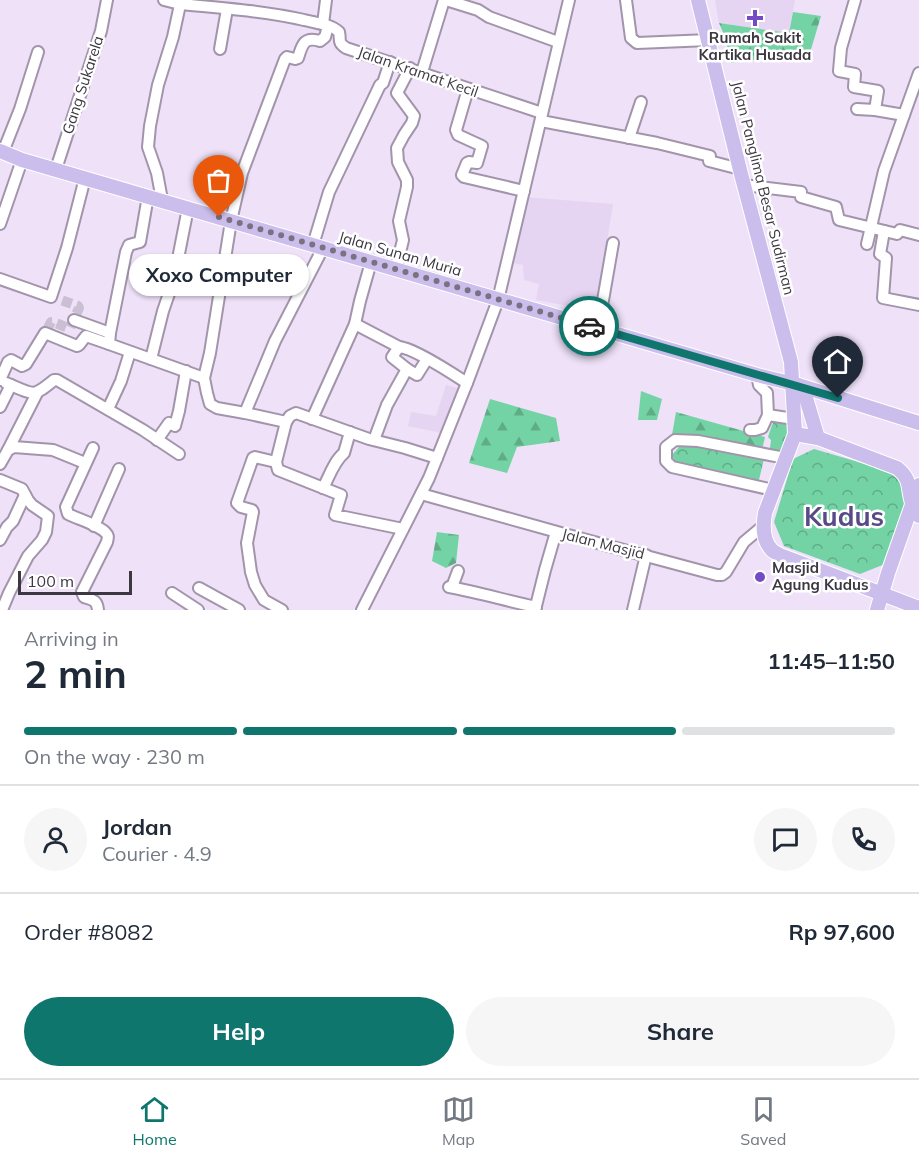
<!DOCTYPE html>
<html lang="en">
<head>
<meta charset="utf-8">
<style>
	:root { --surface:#fff; --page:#f6f6f7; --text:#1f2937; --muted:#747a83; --line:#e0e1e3; --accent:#0f766e }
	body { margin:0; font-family:Mulish,sans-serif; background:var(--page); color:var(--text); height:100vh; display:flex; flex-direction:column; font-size:22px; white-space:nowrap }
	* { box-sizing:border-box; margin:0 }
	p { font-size:20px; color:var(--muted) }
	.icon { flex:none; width:33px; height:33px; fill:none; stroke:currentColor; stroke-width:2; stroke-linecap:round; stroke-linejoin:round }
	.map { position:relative; height:610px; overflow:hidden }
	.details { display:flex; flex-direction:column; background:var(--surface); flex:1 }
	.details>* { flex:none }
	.scale { position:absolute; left:18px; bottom:15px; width:114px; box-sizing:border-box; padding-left:6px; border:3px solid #3c3740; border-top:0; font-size:16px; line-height:21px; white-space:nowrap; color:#3c3740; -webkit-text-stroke:4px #fff; paint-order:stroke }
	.pin { position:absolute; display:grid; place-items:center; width:51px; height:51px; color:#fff; margin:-62px -26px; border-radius:50% 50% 50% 0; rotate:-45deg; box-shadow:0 0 6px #0007 }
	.pin .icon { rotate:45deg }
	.courier { position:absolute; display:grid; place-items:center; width:60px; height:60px; margin:-30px; border:4px solid #0f766e; border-radius:50%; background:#fff; color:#222; box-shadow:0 2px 8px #0007 }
	.bubble { position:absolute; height:42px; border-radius:21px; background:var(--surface); box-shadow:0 2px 4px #0004; font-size:20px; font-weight:700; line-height:42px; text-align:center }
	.head em { font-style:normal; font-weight:700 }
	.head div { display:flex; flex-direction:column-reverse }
	.head { display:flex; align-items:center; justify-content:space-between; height:102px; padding:0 24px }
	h1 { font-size:39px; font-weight:700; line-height:45px }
	.bar { display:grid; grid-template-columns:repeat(4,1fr); gap:9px 6px; align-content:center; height:72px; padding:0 24px }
	.bar i { height:8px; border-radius:4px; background:var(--line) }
	.bar .on { background:var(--accent) }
	.bar p { grid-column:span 4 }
	.line { display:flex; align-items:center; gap:15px; padding:0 24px; border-top:2px solid var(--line) }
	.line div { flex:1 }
	.round { display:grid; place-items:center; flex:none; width:63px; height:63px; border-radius:32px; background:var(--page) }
	.button { display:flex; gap:12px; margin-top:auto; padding:12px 24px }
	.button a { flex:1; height:69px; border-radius:36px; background:var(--accent); color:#fff; font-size:24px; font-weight:700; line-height:69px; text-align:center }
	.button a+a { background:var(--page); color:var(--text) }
	.tabs { display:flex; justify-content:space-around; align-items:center; height:84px; border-top:2px solid var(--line); background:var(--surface); font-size:16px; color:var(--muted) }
	.tabs a { display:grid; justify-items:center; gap:3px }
	.tabs .on { color:var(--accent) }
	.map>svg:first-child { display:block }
	.built { fill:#e6d5f2 }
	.forest { fill:url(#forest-firs) }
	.park { fill:url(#park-crowns) }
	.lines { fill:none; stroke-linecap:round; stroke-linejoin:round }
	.minor-tunnel { stroke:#cabfd3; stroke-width:10; stroke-dasharray:10 5; stroke-linecap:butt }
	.minor-casing { stroke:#a295ab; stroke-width:14 }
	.major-casing { stroke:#fff; stroke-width:16 }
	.minor { stroke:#fff; stroke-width:10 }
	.major { stroke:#cbbeec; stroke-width:14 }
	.done { stroke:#7a7280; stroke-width:6; stroke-dasharray:0 10.8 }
	.route { stroke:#0f766e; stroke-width:8 }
	.poi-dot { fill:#734cc5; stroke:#fff; stroke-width:2 }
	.labels { text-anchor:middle; stroke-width:5; stroke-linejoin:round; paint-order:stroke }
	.poi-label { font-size:15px; font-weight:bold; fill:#3c3740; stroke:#fff }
	.street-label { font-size:15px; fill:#3c3740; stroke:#fff }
	.town-label { font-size:27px; font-weight:bold; fill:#594987; stroke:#fff }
</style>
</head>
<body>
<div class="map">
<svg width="919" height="610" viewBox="0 0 919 610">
	<defs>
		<pattern id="forest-firs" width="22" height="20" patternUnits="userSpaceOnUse" patternTransform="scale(1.5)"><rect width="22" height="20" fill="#74d3a4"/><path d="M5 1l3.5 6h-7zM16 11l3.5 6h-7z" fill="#60ac87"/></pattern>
		<pattern id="park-crowns" width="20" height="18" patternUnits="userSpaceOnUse" patternTransform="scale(1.5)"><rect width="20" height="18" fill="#74d3a4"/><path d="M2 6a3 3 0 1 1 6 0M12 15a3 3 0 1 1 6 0" fill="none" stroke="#60ac87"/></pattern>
	</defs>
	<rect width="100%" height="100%" fill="#eee1f8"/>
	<g class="built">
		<polygon points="715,0 795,0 789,33 719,23"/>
		<polygon points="525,197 613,204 596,311 536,300 539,284 524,280 523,265 512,263"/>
		<polygon points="446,385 458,388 442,433 408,426 411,412 436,416"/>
	</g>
	<g class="forest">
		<path d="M793,12L821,16L809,56C785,54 756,60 731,63L725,37L719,23L789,33Z"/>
		<polygon points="641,391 662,399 657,420 638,420"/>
		<polygon points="490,399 556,418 560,441 517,447 507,473 469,463"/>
		<polygon points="676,412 765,437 762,450 718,441 672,435"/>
		<polygon points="437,532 459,535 456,563 446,568 432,561"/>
	</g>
	<g class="park">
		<polygon points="775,420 787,423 789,428 785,447 776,453 770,448 771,440 768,437 772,425"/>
		<polygon points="686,443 764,459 758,484 684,468 675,462 672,455 679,447"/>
		<polygon points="814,449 889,471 897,478 903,487 906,503 885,564 860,574 784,546 774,522 793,459"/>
	</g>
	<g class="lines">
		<polyline class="minor-tunnel" points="47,330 51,322 53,322 68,328 70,328 79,308 78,306 61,300"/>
		<g class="minor-casing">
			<g id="minor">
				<path d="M164,0L180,4C221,8 264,11 304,20C316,23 330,24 339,32C341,41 337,42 346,48L542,113"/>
				<polyline points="446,0 478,10 489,17 558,42"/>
				<polyline points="626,0 631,38 637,43 709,40"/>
				<polyline points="855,0 841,48 839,71 855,74 854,87 878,91 875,110 904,115"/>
				<polyline points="323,24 326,0"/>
				<path d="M328,26L325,37L320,41C304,36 302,45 298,58L295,59L287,57L285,59L242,173L231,221L210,353L204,378L207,393L210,404L217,408L245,413L286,422L276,462L278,470L341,495L335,515L403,529"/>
				<polyline points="220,49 227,9"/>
				<polyline points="422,72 444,0"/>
				<polyline points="468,89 456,130 458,135 482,146 477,163 469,162 467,163 462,175 464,177 524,191"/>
				<polyline points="857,109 875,110"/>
				<polyline points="541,121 657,143 710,156 709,161 740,169"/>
				<polyline points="629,138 641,102"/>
				<polyline points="3,152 20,109 38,52"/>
				<polyline points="56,169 101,31 107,0"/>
				<polyline points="744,185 801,192 801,197 836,207 839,220 897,234 900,230 919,235"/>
				<polyline points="148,196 140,242 129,245 126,252 110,333 109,344 204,378"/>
				<polyline points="162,200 157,173 148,147 150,126 158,85 173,37 181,0"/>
				<polyline points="0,224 22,160"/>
				<polyline points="884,231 880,254 886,258 883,298 919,305"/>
				<polyline points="867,244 884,171 919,73"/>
				<polyline points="313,245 329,192 380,85 383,83 390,62"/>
				<polyline points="396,269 403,240 399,221 407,187 407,180 398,162 397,148 404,135 412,123 414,116 397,93 410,68"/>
				<polyline points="0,279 51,297 67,248 85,178"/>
				<polyline points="74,320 110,333"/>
				<path d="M355,324L399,347C414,348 453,374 467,383"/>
				<polyline points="598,329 613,243"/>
				<polyline points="399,347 392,357 407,369"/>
				<polyline points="151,359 163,311 174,279 188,208"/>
				<polyline points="0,380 8,362 11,360 22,366 26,364 45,333 77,346 79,345 86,336 109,344"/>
				<path d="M11,385C36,396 34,396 54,380H57L143,430L179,454"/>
				<polyline points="0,407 11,385 6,383"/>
				<polyline points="108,409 121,381 130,352"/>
				<polyline points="245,413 275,341 323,248"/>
				<polyline points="768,415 794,419"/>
				<polyline points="312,419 355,324 360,301 371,262"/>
				<polyline points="286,422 290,416 296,413 369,439 405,448 437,458"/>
				<polyline points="750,430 755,430 762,428 768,415 767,393 759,385 757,375"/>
				<polyline points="157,440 169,423 175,426 179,411 186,371"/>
				<polyline points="374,440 387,405 407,369 417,375 427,359"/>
				<path d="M93,448L66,507L68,514C78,519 98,525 105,532C109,536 108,537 107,542L82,592L84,597C93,600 97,600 98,610"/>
				<polyline points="8,450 37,393"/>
				<polyline points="276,462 255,457 253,458 237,503 241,507 252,510 253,512 247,543 251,572 255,585 264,600 282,610"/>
				<polyline points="0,464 8,450 14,447 53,450 85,463"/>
				<polyline points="0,480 22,489 28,500 32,505 48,516 46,532 42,540 28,556 9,593 2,610"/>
				<path d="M323,488C329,477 334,461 344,453L350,432"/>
				<polyline points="773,490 672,467 666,461 666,447 675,440 698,441 785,458"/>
				<polyline points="421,494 568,535 717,575 722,575 726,572 744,542 763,526"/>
				<polyline points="94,526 119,469"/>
				<polyline points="0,540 7,527 13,521 25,495"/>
				<path d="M449,587C478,592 507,601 536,607"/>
				<polyline points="452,587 458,571"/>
				<polyline points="199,588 239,610"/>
				<polyline points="172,593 198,610"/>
				<polyline points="362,610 429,478 467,383 498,300 569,0"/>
				<polyline points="535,610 545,570 556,532"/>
				<polyline points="633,610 646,555"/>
			</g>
		</g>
		<g class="major-casing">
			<g id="major">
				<path d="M698,0L741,174L791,362L795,434L765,513C763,525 762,539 771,549C773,552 777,553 780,555L919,608"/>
				<polyline points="0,151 22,160 757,375 798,385 919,423"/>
				<polyline points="798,385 806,398 818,438"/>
				<path d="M795,434L818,438L897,468C912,480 907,487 912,503C913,507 916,512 919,516"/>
				<polyline points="877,610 888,573 919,485"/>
			</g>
		</g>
		<use href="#minor" class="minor"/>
		<use href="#major" class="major"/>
	</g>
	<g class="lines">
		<polyline class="done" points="219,217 589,326"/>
		<polyline class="route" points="589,326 838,398"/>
	</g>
	<g class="poi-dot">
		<path d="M752 9h6v6h6v6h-6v6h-6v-6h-6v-6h6z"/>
		<circle cx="760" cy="577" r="6"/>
	</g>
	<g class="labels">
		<g class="poi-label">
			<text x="755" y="43">Rumah Sakit<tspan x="755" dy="17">Kartika Husada</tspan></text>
			<text x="772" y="573" text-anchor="start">Masjid<tspan x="772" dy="17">Agung Kudus</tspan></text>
		</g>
		<g class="street-label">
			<text transform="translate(418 72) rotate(19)" y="5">Jalan Kramat Kecil</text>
			<text transform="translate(83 85) rotate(-72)" y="5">Gang Sukarela</text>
			<text transform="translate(763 188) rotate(76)" y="5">Jalan Panglima Besar Sudirman</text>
			<text transform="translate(400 254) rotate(16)" y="5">Jalan Sunan Muria</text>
			<text transform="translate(603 544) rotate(14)" y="5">Jalan Masjid</text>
		</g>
		<g class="town-label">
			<text x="844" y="526">Kudus</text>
		</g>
	</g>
</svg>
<div class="scale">100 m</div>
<div class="pin" style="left:219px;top:217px;background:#ea580c"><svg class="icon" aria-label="bag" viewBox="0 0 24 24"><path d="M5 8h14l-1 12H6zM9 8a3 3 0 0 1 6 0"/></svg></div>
<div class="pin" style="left:838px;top:398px;background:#1f2937"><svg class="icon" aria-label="home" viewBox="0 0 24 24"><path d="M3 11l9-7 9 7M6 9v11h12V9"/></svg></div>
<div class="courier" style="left:589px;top:326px"><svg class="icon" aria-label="car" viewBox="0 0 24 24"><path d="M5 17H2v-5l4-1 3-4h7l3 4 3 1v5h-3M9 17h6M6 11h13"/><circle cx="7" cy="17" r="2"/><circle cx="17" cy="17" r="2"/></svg></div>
<div class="bubble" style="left:129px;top:254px;width:180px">Xoxo Computer</div>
</div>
<section class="details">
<div class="head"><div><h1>2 min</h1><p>Arriving in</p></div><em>11:45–11:50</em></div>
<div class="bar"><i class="on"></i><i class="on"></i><i class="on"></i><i></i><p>On the way · 230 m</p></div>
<div class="line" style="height:108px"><a class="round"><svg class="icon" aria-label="person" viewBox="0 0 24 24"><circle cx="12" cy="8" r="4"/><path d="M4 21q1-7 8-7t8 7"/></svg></a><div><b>Jordan</b><p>Courier · 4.9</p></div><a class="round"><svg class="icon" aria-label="chat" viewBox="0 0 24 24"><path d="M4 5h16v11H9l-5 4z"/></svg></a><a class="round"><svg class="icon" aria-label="phone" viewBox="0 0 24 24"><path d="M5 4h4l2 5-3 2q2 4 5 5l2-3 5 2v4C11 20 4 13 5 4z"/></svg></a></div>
<div class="line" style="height:78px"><div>Order #8082</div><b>Rp 97,600</b></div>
<div class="button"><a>Help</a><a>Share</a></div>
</section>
<nav class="tabs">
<a class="on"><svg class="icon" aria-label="home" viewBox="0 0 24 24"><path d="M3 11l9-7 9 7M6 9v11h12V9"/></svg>Home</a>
<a><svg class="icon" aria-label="map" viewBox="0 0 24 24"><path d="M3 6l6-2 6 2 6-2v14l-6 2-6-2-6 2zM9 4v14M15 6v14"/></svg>Map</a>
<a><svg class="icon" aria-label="saved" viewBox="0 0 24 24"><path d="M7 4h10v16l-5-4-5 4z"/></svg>Saved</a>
</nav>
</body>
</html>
